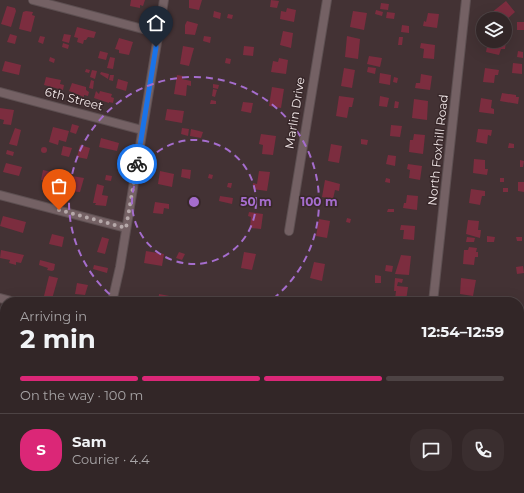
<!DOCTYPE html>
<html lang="en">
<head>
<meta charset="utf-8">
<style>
	:root { --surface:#322627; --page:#3a2e2f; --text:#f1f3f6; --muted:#a8a5a7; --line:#4d4344; --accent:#db2777 }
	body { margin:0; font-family:Montserrat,sans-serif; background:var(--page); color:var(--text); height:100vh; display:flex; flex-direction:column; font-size:15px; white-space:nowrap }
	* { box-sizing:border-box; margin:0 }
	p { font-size:13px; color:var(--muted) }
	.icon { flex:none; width:22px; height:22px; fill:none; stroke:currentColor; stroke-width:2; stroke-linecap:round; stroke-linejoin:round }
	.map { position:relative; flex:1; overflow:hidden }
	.drawer { position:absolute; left:0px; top:297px; width:524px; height:196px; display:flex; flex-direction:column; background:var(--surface); border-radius:16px 16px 0 0; box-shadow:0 4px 16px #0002,0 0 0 1px var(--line) }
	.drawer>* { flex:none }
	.buttons { position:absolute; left:476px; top:12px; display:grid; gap:8px }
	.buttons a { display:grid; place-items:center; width:36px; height:36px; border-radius:50%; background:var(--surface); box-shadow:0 4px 16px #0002,0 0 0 1px var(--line); font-size:20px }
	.pin { position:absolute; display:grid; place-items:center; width:34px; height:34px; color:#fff; margin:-41px -17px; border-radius:50% 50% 50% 0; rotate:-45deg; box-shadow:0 0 4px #0007 }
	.pin .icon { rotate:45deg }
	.courier { position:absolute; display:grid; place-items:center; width:40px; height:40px; margin:-20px; border:3px solid #1a73e8; border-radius:50%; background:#fff; color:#222; box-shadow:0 1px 5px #0007 }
	.head em { font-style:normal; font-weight:700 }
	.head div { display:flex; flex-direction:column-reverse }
	.head { display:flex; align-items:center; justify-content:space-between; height:68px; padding:0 20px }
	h1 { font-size:26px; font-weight:700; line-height:30px }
	.bar { display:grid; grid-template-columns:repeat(4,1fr); gap:6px 4px; align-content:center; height:48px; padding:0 20px }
	.bar i { height:5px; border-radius:3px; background:var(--line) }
	.bar .active { background:var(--accent) }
	.bar p { grid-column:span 4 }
	.line { display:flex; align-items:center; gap:10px; padding:0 20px; border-top:1px solid var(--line) }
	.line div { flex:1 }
	.round { display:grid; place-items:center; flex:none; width:42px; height:42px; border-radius:16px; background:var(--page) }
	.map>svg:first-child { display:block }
	.forest { fill:url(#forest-firs) }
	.building { fill:#7c2d3f }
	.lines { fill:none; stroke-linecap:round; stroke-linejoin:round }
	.minor-casing { stroke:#5d4f51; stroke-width:10 }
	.minor { stroke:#746164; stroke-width:8 }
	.done { stroke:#b5a8a9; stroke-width:4; stroke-dasharray:0 7.2 }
	.route { stroke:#1a73e8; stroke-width:5 }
	.ring { fill:none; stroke:#a56dcd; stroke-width:2; stroke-dasharray:7 5 }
	.labels { text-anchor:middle; stroke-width:3; stroke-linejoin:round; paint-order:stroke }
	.street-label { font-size:12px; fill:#f2e7e8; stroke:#38282a }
	.centre { fill:#a56dcd; stroke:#38282a; stroke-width:2 }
	.ring-label { font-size:12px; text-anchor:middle; font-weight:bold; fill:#a56dcd; stroke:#38282a; stroke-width:3; stroke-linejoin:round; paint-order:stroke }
</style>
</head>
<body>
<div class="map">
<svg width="524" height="493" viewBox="0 0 524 493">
	<defs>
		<pattern id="forest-firs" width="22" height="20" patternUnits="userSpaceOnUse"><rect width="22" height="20" fill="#6d3b44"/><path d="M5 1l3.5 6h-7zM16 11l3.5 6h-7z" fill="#82575f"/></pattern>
	</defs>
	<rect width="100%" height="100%" fill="#433234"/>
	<g class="forest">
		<polygon points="0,422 5,423 5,488 85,488 84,493 0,493"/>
		<polygon points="519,478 524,483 524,493 354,493 355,488 519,488"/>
	</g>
	<g class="building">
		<polygon points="131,0 145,0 143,6 140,5 140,8 130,6"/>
		<polygon points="189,0 202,0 199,10 189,8"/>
		<polygon points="271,0 279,1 277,8 270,7"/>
		<polygon points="506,1 515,12 507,19 505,16 502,19 495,19 491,13"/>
		<polygon points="381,3 389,4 388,10 380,9"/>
		<polygon points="7,6 15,8 16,11 11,27 1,24"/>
		<polygon points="287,8 296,10 294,22 280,19 281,11 286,12"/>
		<polygon points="376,10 383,12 382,16 375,14"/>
		<polygon points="26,11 33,12 32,15 35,16 31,32 19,29 23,12"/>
		<polygon points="214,11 221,13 220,19 213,17"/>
		<polygon points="353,11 367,13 364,30 350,27"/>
		<polygon points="387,12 395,13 394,19 386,18"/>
		<polygon points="428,13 439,14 437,28 423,26 424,21 426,22"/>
		<polygon points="228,14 233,15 232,19 227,18"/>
		<polygon points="187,21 198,24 195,35 185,34 185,25"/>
		<rect x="517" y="22" width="7" height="8"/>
		<polygon points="402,25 409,26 409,33 401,32"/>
		<polygon points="77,27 96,32 94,38 88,37 86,40 84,40 83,44 77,42 78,38 74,37"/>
		<polygon points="283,31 293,33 291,48 280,45"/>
		<polygon points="10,34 17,36 15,44 7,42"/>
		<polygon points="64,34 71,35 69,43 62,41"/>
		<polygon points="40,36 45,37 43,44 38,42"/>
		<polygon points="204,36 211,37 210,43 203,41"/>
		<polygon points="347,36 360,39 358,59 345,57"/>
		<polygon points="399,37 403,37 402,45 398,45"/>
		<polygon points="119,38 133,42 129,55 119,53 119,50 115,49"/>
		<polygon points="488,41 506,41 505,49 501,49 499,55 486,52"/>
		<polygon points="63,43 69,45 68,49 62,47"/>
		<polygon points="421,43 435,45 434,59 423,58 424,49 420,48"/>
		<polygon points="183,46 194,48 189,66 180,64"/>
		<polygon points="244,46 254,47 253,56 243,55"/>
		<polygon points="100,51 108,53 106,60 98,58"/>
		<polygon points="518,51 523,52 523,58 517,57"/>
		<polygon points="369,56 382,58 380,67 367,64"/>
		<polygon points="50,57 55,59 54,63 49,61"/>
		<polygon points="110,57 115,58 113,69 107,68"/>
		<polygon points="226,58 231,59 230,64 225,63"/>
		<polygon points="279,58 288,60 286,74 271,72 273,61 278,62"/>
		<polygon points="5,61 21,65 19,75 2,71"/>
		<polygon points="513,63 522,64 522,74 512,73"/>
		<polygon points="368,67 376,68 375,74 367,72"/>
		<polygon points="344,68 355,70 352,88 341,86"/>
		<polygon points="485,68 499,70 498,75 495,75 494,83 483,82"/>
		<polygon points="86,69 90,70 89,73 85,72"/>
		<polygon points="92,70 97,71 95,79 90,77"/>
		<polygon points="101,72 109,74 108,79 100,74"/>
		<polygon points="380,73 391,75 390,85 379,83"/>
		<polygon points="421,74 432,76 430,90 415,88 416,83 420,83"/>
		<polygon points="110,75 114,75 113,81 109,80"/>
		<polygon points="177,75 183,76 182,79 191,81 191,86 187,85 186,96 174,94"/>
		<polygon points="46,77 61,80 60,84 64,85 63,90 44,85"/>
		<polygon points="394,77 398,78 397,83 393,82"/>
		<polygon points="118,79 128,82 126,91 116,88"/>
		<polygon points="91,80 94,81 93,89 89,88"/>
		<polygon points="72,83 86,87 86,90 89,92 88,96 84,95 84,97 69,91"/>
		<polygon points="213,84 219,85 218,89 213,88"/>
		<polygon points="272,87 284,89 281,108 269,106"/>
		<polygon points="213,89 217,90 215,97 212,96"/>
		<polygon points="96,91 99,94 100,91 112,94 111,97 114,98 113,103 109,102 109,103 94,98"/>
		<polygon points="502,93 516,95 516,97 519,97 518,104 500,101"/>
		<polygon points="339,96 354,98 352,107 349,107 347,118 336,116"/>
		<polygon points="380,96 389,98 387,107 379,106"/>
		<polygon points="481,98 492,100 491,108 494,109 494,114 479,112"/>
		<polygon points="414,99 428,101 427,120 412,118"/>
		<polygon points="211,100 216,101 216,104 210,104"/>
		<polygon points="395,101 399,102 398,108 394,108"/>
		<polygon points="243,102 253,103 251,113 241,111"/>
		<polygon points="0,108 14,110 11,125 3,124 4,120 0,119"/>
		<polygon points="167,109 184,111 182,123 165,120"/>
		<polygon points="72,124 79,126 76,134 70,132"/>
		<polygon points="391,125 402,126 400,137 390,136"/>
		<polygon points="53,127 69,131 66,142 59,140 58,145 49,142"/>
		<polygon points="15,128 21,130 17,146 9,144"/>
		<polygon points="182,128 189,129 188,136 181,134"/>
		<polygon points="191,129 203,132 201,138 190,136"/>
		<polygon points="478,129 492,130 491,136 488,135 487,144 476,142"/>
		<polygon points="261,134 276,136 273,155 262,154 263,145 259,144"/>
		<polygon points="414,134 425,135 423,154 409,152 410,140 413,140"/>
		<polygon points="101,138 119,143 117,151 99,147"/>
		<polygon points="361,139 368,140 367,145 361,144"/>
		<polygon points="509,143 514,144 514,148 508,148"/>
		<polygon points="331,144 342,146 339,163 328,161"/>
		<polygon points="80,145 90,148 87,159 77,157"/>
		<polygon points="63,146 72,148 69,157 61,155"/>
		<circle cx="44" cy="150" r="3"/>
		<polygon points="7,150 14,152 13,156 6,154"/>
		<polygon points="388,155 396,156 395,166 386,164"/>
		<polygon points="474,159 485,160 485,169 488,169 487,175 473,173"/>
		<polygon points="520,160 524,161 523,167 520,167"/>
		<polygon points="6,163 22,167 19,176 3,172"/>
		<polygon points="408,164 422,166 420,180 409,178 410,170 407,169"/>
		<polygon points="182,169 191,170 190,179 181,177"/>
		<polygon points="43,170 55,173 52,183 41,180"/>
		<polygon points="160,171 174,174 172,187 158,184"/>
		<polygon points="259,171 270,172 267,191 253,189 253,183 257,184"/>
		<polygon points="209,174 213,175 212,179 208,178"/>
		<polygon points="106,175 112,176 111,181 105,180"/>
		<polygon points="72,176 84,178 80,192 68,191"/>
		<polygon points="386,178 390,179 390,183 385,182"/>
		<rect x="500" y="178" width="4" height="4"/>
		<polygon points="325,180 340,184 339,191 335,190 333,199 322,197"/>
		<polygon points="518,182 524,182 524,192 518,191"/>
		<polygon points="228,183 232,183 231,188 227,187"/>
		<polygon points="97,184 104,186 102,195 108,196 106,206 95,205 96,203 93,203"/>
		<rect x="503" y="188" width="5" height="4"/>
		<polygon points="471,189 485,191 485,196 482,196 480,205 469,203"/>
		<polygon points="407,195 418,196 417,210 403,208 404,203 406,203"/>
		<polygon points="220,196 233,198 232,204 219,201"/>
		<polygon points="155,202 169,204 169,209 164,208 163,214 153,213"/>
		<polygon points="388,209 394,209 394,212 387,212"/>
		<polygon points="249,212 263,214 261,229 250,228 251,217 248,216"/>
		<polygon points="3,216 26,222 23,233 0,226"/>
		<polygon points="347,218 351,219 350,223 346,222"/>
		<polygon points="319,219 330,221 327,238 316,236"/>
		<polygon points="468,220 479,221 478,230 481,230 480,238 466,234"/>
		<polygon points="401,225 415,226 414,240 403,239 404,230 400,230"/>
		<polygon points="52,234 64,237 62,247 49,244"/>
		<polygon points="487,236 495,237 494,242 487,242"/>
		<polygon points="102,237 109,239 105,254 97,252"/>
		<polygon points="467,237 475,238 474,242 466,242"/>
		<polygon points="516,237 522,237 522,241 517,241"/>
		<polygon points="469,247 477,248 476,252 478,252 478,257 475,257 474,265 463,264 464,250 468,250"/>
		<polygon points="1,250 24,255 21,263 16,262 16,265 9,263 10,260 0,258"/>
		<polygon points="146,251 164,254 162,266 144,263"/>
		<polygon points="179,252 185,254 182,260 176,258"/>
		<polygon points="244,252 256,254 252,270 241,268"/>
		<polygon points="401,255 411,256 409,275 395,274"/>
		<polygon points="40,260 55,264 54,270 52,271 47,270 48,268 39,265"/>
		<polygon points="314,262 325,264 322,281 310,278"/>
		<polygon points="94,265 108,268 107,273 93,269"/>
		<polygon points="386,265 393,266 392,272 385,271"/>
		<polygon points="523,266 524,273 517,274 516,267"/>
		<polygon points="375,275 381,276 381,283 375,283"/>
		<polygon points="49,276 58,278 52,299 44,296"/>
		<polygon points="395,278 403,279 402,283 398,282 397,286 408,287 406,301 395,299 396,291 394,291"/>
		<polygon points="461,278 476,280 473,296 460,294"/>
		<polygon points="77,283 88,285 85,295 75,294"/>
		<polygon points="159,294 190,300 190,302 158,302"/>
		<polygon points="519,454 523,456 519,465"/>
		<polygon points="121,488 137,488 138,491 122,493"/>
		<polygon points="314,491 327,492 327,493 313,493"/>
	</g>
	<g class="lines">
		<g class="minor-casing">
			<g id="minor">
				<polyline points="33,0 158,33"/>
				<polyline points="0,92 142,130"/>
				<polyline points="0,195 126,228"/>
				<polyline points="289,231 327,0"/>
				<polyline points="0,298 15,302"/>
				<polyline points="112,302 120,267 164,0"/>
				<polyline points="433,302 466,0"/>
				<polyline points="163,488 165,493"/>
				<polyline points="239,488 272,493"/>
				<polyline points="497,488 508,493"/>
				<polyline points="196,493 212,488"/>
				<polyline points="293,493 293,488"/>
			</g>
		</g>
		<use href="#minor" class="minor"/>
	</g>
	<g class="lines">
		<polyline class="done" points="59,210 126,228 137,164"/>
		<polyline class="route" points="137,164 156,47"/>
	</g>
	<g class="ring">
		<circle cx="194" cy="202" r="62"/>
		<path d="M119 302A125 125 0 1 1 269 302"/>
	</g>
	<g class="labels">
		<g class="street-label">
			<text transform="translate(74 99) rotate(15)" y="4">6th Street</text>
			<text transform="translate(295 113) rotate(-81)" y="4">Marlin Drive</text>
			<text transform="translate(438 150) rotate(-84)" y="4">North Foxhill Road</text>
		</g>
	</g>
	<circle cx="194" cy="202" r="6" class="centre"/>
	<g class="ring-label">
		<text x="256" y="206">50 m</text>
		<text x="319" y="206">100 m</text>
	</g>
</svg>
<div class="buttons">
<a><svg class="icon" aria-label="layers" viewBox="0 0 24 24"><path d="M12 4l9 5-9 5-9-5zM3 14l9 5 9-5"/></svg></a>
</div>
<div class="pin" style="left:59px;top:210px;background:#ea580c"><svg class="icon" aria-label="bag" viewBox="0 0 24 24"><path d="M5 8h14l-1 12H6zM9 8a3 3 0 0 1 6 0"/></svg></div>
<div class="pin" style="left:156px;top:47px;background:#1f2937"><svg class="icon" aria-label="home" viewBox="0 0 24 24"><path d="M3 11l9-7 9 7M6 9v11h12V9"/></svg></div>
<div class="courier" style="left:137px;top:164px"><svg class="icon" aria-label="bike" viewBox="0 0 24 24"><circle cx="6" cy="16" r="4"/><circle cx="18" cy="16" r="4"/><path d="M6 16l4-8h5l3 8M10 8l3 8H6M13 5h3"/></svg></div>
<section class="drawer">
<div class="head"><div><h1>2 min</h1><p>Arriving in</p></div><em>12:54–12:59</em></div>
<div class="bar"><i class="active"></i><i class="active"></i><i class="active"></i><i></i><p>On the way · 100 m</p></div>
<div class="line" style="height:72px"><b class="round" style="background:var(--accent);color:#fff">S</b><div><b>Sam</b><p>Courier · 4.4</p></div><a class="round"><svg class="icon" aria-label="chat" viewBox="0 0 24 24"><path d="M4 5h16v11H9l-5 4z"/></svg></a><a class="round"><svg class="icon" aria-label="phone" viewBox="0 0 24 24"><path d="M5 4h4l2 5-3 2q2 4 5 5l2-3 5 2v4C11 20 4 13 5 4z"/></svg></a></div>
</section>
</div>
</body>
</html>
